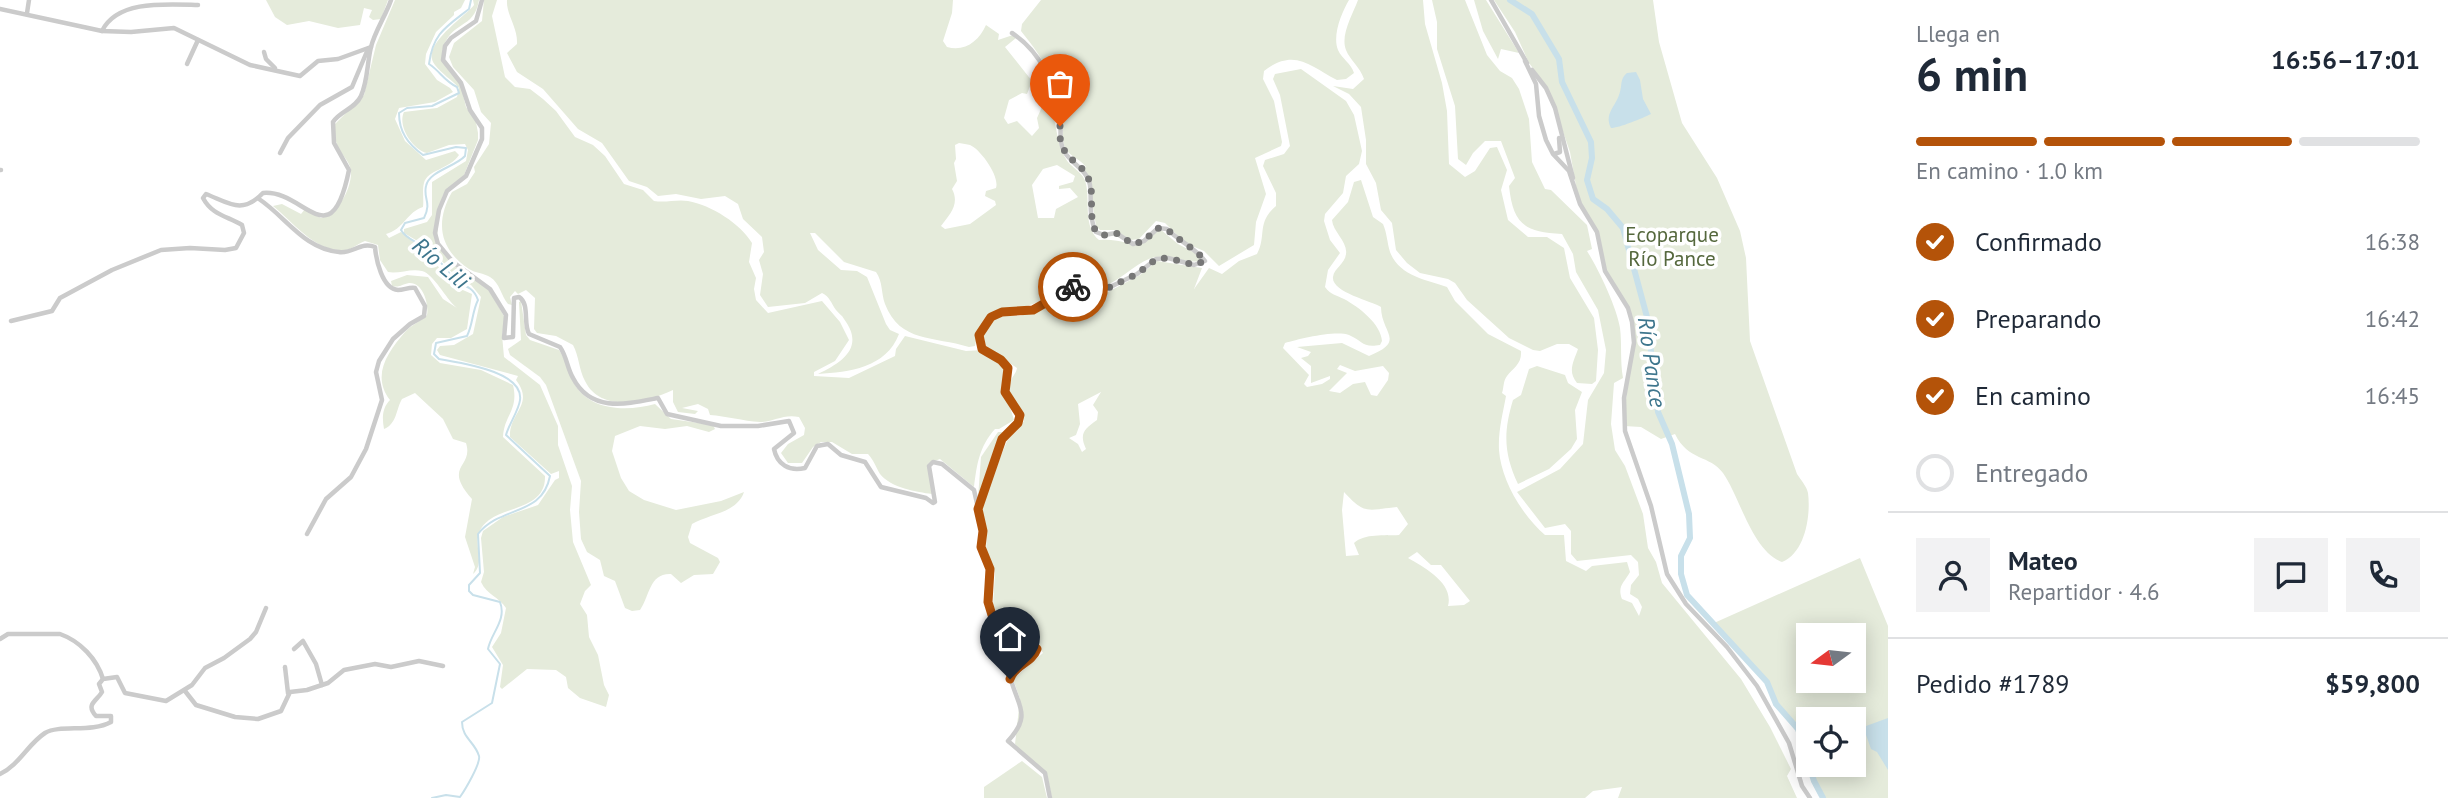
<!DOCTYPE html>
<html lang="es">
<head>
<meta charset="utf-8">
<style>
	:root { --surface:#fff; --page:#f2f2f3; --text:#1f2937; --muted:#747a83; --line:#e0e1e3; --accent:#b45309 }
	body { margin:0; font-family:"PT Sans",sans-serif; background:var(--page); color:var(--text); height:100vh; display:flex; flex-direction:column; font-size:26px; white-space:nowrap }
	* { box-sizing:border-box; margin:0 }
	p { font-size:23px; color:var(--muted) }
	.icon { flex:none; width:38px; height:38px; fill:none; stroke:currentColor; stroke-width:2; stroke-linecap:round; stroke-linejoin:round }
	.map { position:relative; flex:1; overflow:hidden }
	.panel { display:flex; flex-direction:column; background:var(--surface); width:560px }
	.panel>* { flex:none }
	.needle { width:46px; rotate:255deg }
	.tools { position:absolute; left:1796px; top:623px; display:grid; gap:14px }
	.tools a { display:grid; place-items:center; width:70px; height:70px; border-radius:0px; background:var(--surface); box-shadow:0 4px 18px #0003; font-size:35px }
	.pin { position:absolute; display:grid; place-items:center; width:60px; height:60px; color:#fff; margin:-72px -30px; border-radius:50% 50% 50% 0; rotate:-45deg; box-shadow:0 0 7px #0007 }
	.pin .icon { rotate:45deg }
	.courier { position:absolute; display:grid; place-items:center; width:70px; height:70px; margin:-35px; border:5px solid #b45309; border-radius:50%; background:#fff; color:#222; box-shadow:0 2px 9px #0007 }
	.head em { font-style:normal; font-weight:700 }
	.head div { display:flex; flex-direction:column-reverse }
	.head { display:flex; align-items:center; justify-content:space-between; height:119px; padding:0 28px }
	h1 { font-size:46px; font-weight:700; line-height:52px }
	.bar { display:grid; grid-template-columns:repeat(4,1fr); gap:10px 7px; align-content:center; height:84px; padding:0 28px }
	.bar i { height:9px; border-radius:5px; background:var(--line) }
	.bar .current { background:var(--accent) }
	.bar p { grid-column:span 4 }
	.line { display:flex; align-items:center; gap:18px; padding:0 28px; border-top:2px solid var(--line) }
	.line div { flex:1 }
	.round { display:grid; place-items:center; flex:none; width:74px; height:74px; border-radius:0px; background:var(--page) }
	ol { padding:0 28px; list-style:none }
	li { display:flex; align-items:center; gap:21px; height:77px }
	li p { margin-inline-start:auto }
	li .icon { padding:7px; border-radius:50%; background:var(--accent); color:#fff; stroke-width:4 }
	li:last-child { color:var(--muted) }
	li i { width:38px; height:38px; border:4px solid var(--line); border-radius:50% }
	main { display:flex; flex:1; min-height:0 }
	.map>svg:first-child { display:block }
	.green { fill:#e5ebdb; fill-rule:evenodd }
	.water { fill:#c8e0ea }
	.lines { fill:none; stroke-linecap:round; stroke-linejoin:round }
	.stream { stroke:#c8e0ea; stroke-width:2 }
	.river { stroke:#c8e0ea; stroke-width:6 }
	.minor { stroke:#cbcbcb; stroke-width:4.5 }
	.done { stroke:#777; stroke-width:7; stroke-dasharray:0 12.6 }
	.route { stroke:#b45309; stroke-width:9 }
	.labels { text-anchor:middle; stroke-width:7; stroke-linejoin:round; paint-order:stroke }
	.park-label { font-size:21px; fill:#55683d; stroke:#fff }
	.water-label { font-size:23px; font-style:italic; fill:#3e768d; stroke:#fff }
</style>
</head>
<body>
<main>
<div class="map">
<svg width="1888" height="798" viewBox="0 0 1888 798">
	<rect width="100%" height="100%" fill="#fff"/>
	<g class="green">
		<polygon points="266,0 388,0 381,19 373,20 369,17 372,10 364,8 360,25 338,28 309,21 287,25 275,17"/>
		<path d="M395,0H465L461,8L454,12V15L436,32L426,54L425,64L437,80L450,88L453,92L435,102L399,108L395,119L405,141L426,160L455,151L459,155C450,169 427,170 424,183C422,190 424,200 423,207C408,211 403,230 386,234L389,238L401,232L423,249L456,287L472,294L467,329L451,338H437L432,344L431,355L440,363L481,370L513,385C519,410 504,415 503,437L545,476C546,508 508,506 489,520C465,538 489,560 473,574L475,567L465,537L472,499C442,465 474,468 466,443L453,439L443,419L415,393L402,399C396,409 397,424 384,429C382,418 382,408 390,400C371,375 388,352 405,332C411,325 421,321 427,315C429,304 423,282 409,283C402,284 400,288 392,286L391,281L407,275L428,277L443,299L457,308C445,298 434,274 422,271C411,268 399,274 388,272L380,260L378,245L365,241C359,243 351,250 345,250C316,253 293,222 273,206L282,204L301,214L305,209L321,218C338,213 351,190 351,173C351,162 342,156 338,147C335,141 335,132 334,125L364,95L376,45Z"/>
		<path d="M473,0H479C474,31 450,19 442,52L447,66L460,82L466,107L476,122L478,133V140L464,175L443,195L439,207L437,240L455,266L488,288L505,318L502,335L504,357L540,385L558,426V445L572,486L570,510L573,542L591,585L585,591L580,604L587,615L589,637L598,655L604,685L609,695L606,707L580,698L568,688L566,677L556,670L527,669L502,689L500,687L503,665L492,647L501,633L506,608C499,597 487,595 481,582L484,572L481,538L483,531L503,517L538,505L555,480L559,478V471L551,474L510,437C509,412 535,405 516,380L518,376L440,355L437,350L440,346L454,345L473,334L481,297L471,285L458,279L431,249L404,233V229L427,222L432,215V182L466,161L468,150L465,144L449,145L427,153C413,150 397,126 404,112L437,108L457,97L459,88C452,80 442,74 435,65C419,46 464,18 474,5Z"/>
		<path d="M484,0H497L492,16L505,77L515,87L530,89L543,99L556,111L575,137L593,145L605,156L624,184L643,190L654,201C666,203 677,199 688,201C711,205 741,224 752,243L749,262L756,278L754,289L756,300L768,313L822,301L840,322L849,340L835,361L814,372V376L849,378L895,356L896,349L905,336L966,351L983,350L1001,362L1006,372L1007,398L1014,420L999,429H995C979,447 977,464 974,487L940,459L929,463L928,466L932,494C917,492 891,488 880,474C876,467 874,461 868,454H852L832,442H821L813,447L802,463H788L781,453L788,444L804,435L805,428L799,417C782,414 775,422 760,422C743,421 726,416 710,415L708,409L698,404L682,408L698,411L695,414L678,412L673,402V390C648,402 601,414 585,381C579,370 579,356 573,345L556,336L537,333L534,329L535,298L526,290L518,294L515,291L510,297L512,305L508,304C501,296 500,283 490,277C484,273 475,273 469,269C439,249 435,222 452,192L467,184L475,172L474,167L489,144L491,123L481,112L474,90L453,67L449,57L454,43L482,21Z"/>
		<path d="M507,0H953L952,13L943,41L947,47C965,52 979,41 986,25L999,34L998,40L1013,35L1016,38L1005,47L1032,81L1027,94L1022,93L1009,100L1004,118L1008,124L1017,121L1032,136L1039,128L1037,118L1046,98C1058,117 1054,139 1066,159C1071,168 1084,172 1086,184C1090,201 1083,227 1099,240C1132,237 1129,256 1160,229L1178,244L1201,256L1202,261C1185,264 1175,254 1155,257C1140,260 1124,277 1109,284C1095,290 1080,280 1066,285C1054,289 1045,300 1033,304C998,316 985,299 975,346L969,347C934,336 900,343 885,304C881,293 883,282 876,272L844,262L815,233H810L818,250L841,270L857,271L867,277L886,324L890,330L899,334C886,368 849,372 818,374C843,362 865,347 844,319C842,315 838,313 836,310C831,303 830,297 822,293L805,303L768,307L760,295L763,274L759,260L764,252L762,237L743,219L738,204L725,196L701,199L676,194L658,196L647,187L629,181L602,143L578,129L543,89L517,72L507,53L517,44C518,27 506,15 507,0ZM959,143C963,144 967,144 970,145C980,149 1000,176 996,188L986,191L985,196L995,201L996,205L970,224L945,229L941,226C950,214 960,204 952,189L957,181L954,163L956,159L955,145ZM1057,165L1075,176L1073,182L1059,186V189L1070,188L1078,197L1056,209L1054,218H1038L1032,185L1043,169Z"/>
		<path d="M1041,0H1349C1342,12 1332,35 1338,50C1342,59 1351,63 1354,73L1346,79L1337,80C1311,67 1295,47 1264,71L1263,79L1274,101L1282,142L1281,146L1255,158L1266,194L1256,222L1254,245L1219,266L1204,251L1185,243L1165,223L1156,221L1139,239L1131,240L1115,230H1100L1096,226L1088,176L1083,168L1086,167C1080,158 1068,157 1064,145C1061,136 1064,127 1062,118C1054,78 1046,62 1021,31L1022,24Z"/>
		<path d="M1358,0H1423L1425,24L1442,83L1447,111L1449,164L1465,177L1475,171L1490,148L1497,147L1507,170L1501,190L1508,220L1528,237H1547L1564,248L1570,278L1594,318L1598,350L1596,381L1592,384L1577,383C1567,371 1574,361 1578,349L1569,344H1557L1540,351L1533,350L1509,338L1467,300L1455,283L1448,279L1420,273L1407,263L1396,250L1392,223L1381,210L1376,183L1366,164V140L1361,107L1349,94L1333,86L1353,89L1364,79C1360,67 1350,60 1346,50C1340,35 1353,14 1358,0Z"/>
		<path d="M1432,0H1465L1487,55L1500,71L1512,78L1519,89L1529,119L1532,162L1545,189L1551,190L1587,225L1592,249L1587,251C1598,268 1617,308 1620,328C1622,344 1620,361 1623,378L1614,383L1611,424L1615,450L1625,466L1643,514L1648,548L1656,562L1662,583L1741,679L1770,727L1791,769L1787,776L1797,798H1618L1622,787L1593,791L1585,798H1052L1047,774L1030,761L1015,744L1020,699L1013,679L1043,653L1036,642L1010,639L993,605L995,573L986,550L987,532L981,513L984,496L1007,441L1024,421C1021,407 1006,397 1010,383C1012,376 1016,374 1017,368L986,347L983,332L989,324L1001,315L1020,316L1032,312L1068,292L1106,293L1140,275L1157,261L1202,268L1194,289L1209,268L1222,274L1239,261L1257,254C1267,235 1256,223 1276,206V193L1263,166L1265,160L1284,154L1290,146L1280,95L1273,79L1275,74L1301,69L1346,101L1354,115L1362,151L1359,164L1346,176L1343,193L1325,214L1324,221L1330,240L1340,253L1328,270L1325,287C1331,295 1336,295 1344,299C1359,307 1381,324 1382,341L1380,345C1362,348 1363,341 1349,335C1335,330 1299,339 1285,343L1283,348L1309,375L1304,384L1307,387L1322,384L1330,379V376L1311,383V366L1301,358L1308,356L1311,352L1297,347L1342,343L1369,356C1407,341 1381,333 1381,307C1371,301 1331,292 1333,277C1334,268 1345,264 1346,254C1348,242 1333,232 1332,220L1348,202L1354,182L1361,180L1373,217L1383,224C1387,233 1387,242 1390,252C1399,276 1427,280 1447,287L1455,301L1488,334L1521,351C1522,364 1513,368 1507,376C1503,381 1504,387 1502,393L1506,396C1503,413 1498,431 1499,450C1501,480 1522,515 1545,535H1564L1566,561L1586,571L1592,566L1627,562L1630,572C1624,583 1617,586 1622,599L1632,603L1639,616L1642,607L1638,599L1630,594L1631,585L1639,575L1638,562L1631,555L1577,561L1571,554V531L1565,524L1545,528L1517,492L1560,469L1583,444L1588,400L1604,373L1606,350L1598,310L1576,272L1573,254L1562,234C1523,232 1513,223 1509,186L1515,178L1501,141H1485L1473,153L1466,165L1458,159L1455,106L1437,49V22ZM1340,365L1355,371L1383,366L1389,373L1388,380L1377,396L1371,395L1365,382L1353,384L1340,393L1329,391L1347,373L1337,369ZM1101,392L1093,405L1098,412L1097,420C1084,429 1079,434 1086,449L1082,452L1078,444L1069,438L1076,435L1080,424L1078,404ZM1344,492C1365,515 1367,510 1397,507L1408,524L1399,535C1384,536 1365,533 1354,543L1359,555L1346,556L1342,510ZM1417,552L1431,565H1441L1470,601L1464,605L1448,606C1454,583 1425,568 1408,558Z"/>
		<polygon points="1474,0 1486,0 1519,53 1501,49 1498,59 1483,31"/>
		<path d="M1494,0H1653L1659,42L1682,123L1717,178L1740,231L1746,258L1750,341L1797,474C1801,480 1807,487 1808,493C1811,516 1805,553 1782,562C1752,551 1740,497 1723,473C1710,455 1688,461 1675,434L1661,439L1641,427L1624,426V413L1634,343L1628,308L1608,279L1597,232L1578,197L1570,152L1548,88L1529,63L1515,32Z"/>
		<path d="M521,301L526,335L530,340L559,350C567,361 568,374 575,385C592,412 629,411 655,404L671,419L713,425L715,429L709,432L687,426L665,429L640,426L615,436L612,451L621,478L629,491L644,500L676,510L721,501L744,492C737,513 709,514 692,524L688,537L690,543L718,558L720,562L713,574L694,575L681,583L671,574C649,573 650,596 640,610L632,611L625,608L615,581L604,576L600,560L587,552L581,539L579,512L581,481L546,385L540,377L510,355L508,349L521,340L519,302Z"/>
		<path d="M1537,366L1565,375L1568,383L1582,392L1575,410L1577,439L1571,449L1549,469L1518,484C1504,454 1503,433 1513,400L1521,395L1529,369Z"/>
		<polygon points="998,432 1002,432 978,498 981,457"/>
		<path d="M1860,558L1888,626V798H1823L1814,781L1809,765H1853V719H1808V759L1798,729L1776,704L1767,682L1714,623ZM1808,635H1853V681H1808Z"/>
		<polygon points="1022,761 1042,777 1047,798 984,798 984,787"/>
	</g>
	<g class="water">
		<path d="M1636,72L1640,80L1643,99L1651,114C1643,118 1619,128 1611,128C1604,114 1615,107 1619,95C1623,85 1619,80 1627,73Z"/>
		<polygon points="1888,718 1888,770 1877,752 1871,749 1865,732 1866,726"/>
	</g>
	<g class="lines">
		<path class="stream" d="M432,798L446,795L460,797C465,790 481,763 479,756C475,742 462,738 462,722L492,703L500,664L488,649C491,633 507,620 500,602L473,595L469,591V585L480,573L478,534C501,505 542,517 550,476L506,435C509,424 519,410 520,400C524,371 460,363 439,359L434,354L436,343L467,336C473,324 472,312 478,300C474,289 468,286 456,283C448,270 437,257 424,247C416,241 406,239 401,230L405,223L424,218C432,202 423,199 426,186C429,171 455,167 465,156L466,148L456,147L423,155C408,144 399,132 399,113L407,108L432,106L459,93L457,87C444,81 440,71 429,64C433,33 446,27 469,9L471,0"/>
		<g class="river">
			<polyline points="1510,0 1532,14 1559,59 1562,82 1591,142 1592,158 1587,180 1593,199 1607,209 1623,228 1647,317 1658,412 1672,444 1689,514 1690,538 1681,556 1681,574 1687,595 1767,682 1776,704 1798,729 1808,759"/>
			<polyline points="1809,765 1814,781 1823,798"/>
		</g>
		<g class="minor">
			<path d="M482,0L476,21L451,38L445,46L443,60L461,83L470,110L482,128V139L466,176L447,191L439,210L435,233L438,244L453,262L490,289L506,315L504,338L513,337L514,298L519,297C530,304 523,323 529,334L560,347C567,357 567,368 573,378C591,413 627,404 658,398L667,414L721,426H758L789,421L794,433L774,449C777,464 789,472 805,468L817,446L828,444L841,455L865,462L881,487L926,498L933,503L935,502L929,466L933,462L942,464L974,490L983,531L981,547L990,569L988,602L992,615L1002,635L1009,642L1032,644L1036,649L1035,655L1010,676C1017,706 1033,714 1008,741L1045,773L1050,798"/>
			<polyline points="1491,0 1527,63"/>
			<polyline points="0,9 102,31 131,32 174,28 250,65 300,76 318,61 338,59 371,47"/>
			<polyline points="27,13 29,0"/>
			<path d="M102,31C117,0 165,4 198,5"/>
			<polyline points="264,52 266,59 275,68"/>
			<polyline points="1525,61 1536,84 1539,116 1546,140 1553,154 1569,171 1580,204 1597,232 1605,271 1628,308 1632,322 1634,343 1624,398 1625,431 1651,506 1667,574 1686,604 1727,647 1757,686 1789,743 1802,786 1810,798"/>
			<polyline points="187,64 198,40"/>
			<polyline points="1532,70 1546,88 1555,108 1573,178"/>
			<polyline points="280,153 288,138 320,105 352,87 368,49"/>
			<polyline points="1554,154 1560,152 1559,138"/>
			<polyline points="0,170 1,170"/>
			<path d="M259,199C286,217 304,249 339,252C353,254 361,241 375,247C376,259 382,289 398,290C404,290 409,287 415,288L425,306L424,316L410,324L393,339L379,361L376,372L382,400L366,449L351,477L326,499L307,534"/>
			<path d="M11,321L52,311L60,298L112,270L161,250L190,248L225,250L236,248L244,233L242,225C227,216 212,215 203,198L206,194C229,203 242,215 263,193C304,189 331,259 349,170L334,143L333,122C340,111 355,109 361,96C368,80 367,63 371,47C375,31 386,15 391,0"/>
			<path d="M978,508L1002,439L1020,419L1018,410L1005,392L1008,368L1001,360L983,349L980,343L979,335L985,324L997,314L1033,310L1070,288L1106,289L1137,274L1156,259L1168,258L1194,265L1205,261C1195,248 1179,241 1167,229L1158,228L1144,241L1133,244L1116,233L1104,235L1096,232C1088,216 1092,201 1090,185C1088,170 1070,163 1064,151C1058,140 1062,131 1060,119C1055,85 1041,52 1012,33"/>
			<path d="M0,639L8,634H60C80,641 97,659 103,679"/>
			<polyline points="294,649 303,641 316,664 322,685"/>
			<polyline points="285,667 288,693"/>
			<polyline points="185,691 196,705 235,717 258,719 281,711 290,692 307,690 328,683 344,670 375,664 391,667 419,661 443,666"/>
			<path d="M0,774C19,765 28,744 45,733C60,724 91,733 111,722V716H96C85,704 97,701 102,692L99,684L103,679L117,677L125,693L166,701L192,685L205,668L224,658L250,639L256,632L266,608"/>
		</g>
	</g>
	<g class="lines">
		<path class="done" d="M1060,126C1057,162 1083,158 1090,183C1094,199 1088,216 1096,232L1104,235L1116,233L1133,244L1144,241L1157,228L1167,229C1179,241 1196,249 1205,261L1194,265L1168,258L1156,259L1137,274L1106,289L1073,287"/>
		<path class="route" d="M1010,679C1014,665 1032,663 1037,649L1032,644L1009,642L1002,635L992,615L988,602L990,569L981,547L983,531L978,509L1002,439L1018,423L1020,415L1005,392L1008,368L1001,360L982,349L979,335L991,317L1002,312L1033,310L1073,287"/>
	</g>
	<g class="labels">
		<g class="park-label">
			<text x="1672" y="242">Ecoparque<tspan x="1672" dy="24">Río Pance</tspan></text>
		</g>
		<g class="water-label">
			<text transform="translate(441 263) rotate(40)" y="8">Río Lili</text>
			<text transform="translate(1652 362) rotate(82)" y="8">Río Pance</text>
		</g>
	</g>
</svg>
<div class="tools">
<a><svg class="needle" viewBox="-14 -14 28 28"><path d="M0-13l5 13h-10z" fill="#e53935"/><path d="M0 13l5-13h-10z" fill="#747a83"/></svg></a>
<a><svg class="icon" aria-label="locate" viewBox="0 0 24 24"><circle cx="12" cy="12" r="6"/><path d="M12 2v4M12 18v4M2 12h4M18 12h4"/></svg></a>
</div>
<div class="pin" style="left:1060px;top:126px;background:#ea580c"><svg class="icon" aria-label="bag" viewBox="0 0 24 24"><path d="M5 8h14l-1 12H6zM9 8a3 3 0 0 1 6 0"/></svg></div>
<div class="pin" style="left:1010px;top:679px;background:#1f2937"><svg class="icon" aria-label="home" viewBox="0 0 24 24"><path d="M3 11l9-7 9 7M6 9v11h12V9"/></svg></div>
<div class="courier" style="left:1073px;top:287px"><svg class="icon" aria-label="bike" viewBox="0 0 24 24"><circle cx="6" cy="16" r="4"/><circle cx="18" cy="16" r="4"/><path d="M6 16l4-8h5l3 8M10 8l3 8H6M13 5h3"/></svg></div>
</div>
<section class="panel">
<div class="head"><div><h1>6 min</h1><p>Llega en</p></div><em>16:56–17:01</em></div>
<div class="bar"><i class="current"></i><i class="current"></i><i class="current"></i><i></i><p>En camino · 1.0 km</p></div>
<ol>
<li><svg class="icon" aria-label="check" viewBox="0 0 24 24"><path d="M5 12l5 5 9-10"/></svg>Confirmado<p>16:38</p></li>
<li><svg class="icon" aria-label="check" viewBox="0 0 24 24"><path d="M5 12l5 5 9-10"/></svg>Preparando<p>16:42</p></li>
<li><svg class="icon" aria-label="check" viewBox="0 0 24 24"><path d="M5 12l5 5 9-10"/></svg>En camino<p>16:45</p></li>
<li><i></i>Entregado</li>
</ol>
<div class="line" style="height:126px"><a class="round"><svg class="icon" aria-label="person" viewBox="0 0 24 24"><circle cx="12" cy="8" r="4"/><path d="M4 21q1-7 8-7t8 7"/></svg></a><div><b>Mateo</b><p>Repartidor · 4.6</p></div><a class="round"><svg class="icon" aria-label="chat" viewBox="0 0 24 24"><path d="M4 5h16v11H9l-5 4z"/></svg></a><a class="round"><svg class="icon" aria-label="phone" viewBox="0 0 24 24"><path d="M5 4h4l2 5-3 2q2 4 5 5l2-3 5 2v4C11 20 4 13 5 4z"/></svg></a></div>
<div class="line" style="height:91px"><div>Pedido #1789</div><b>$59,800</b></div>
</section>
</main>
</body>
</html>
